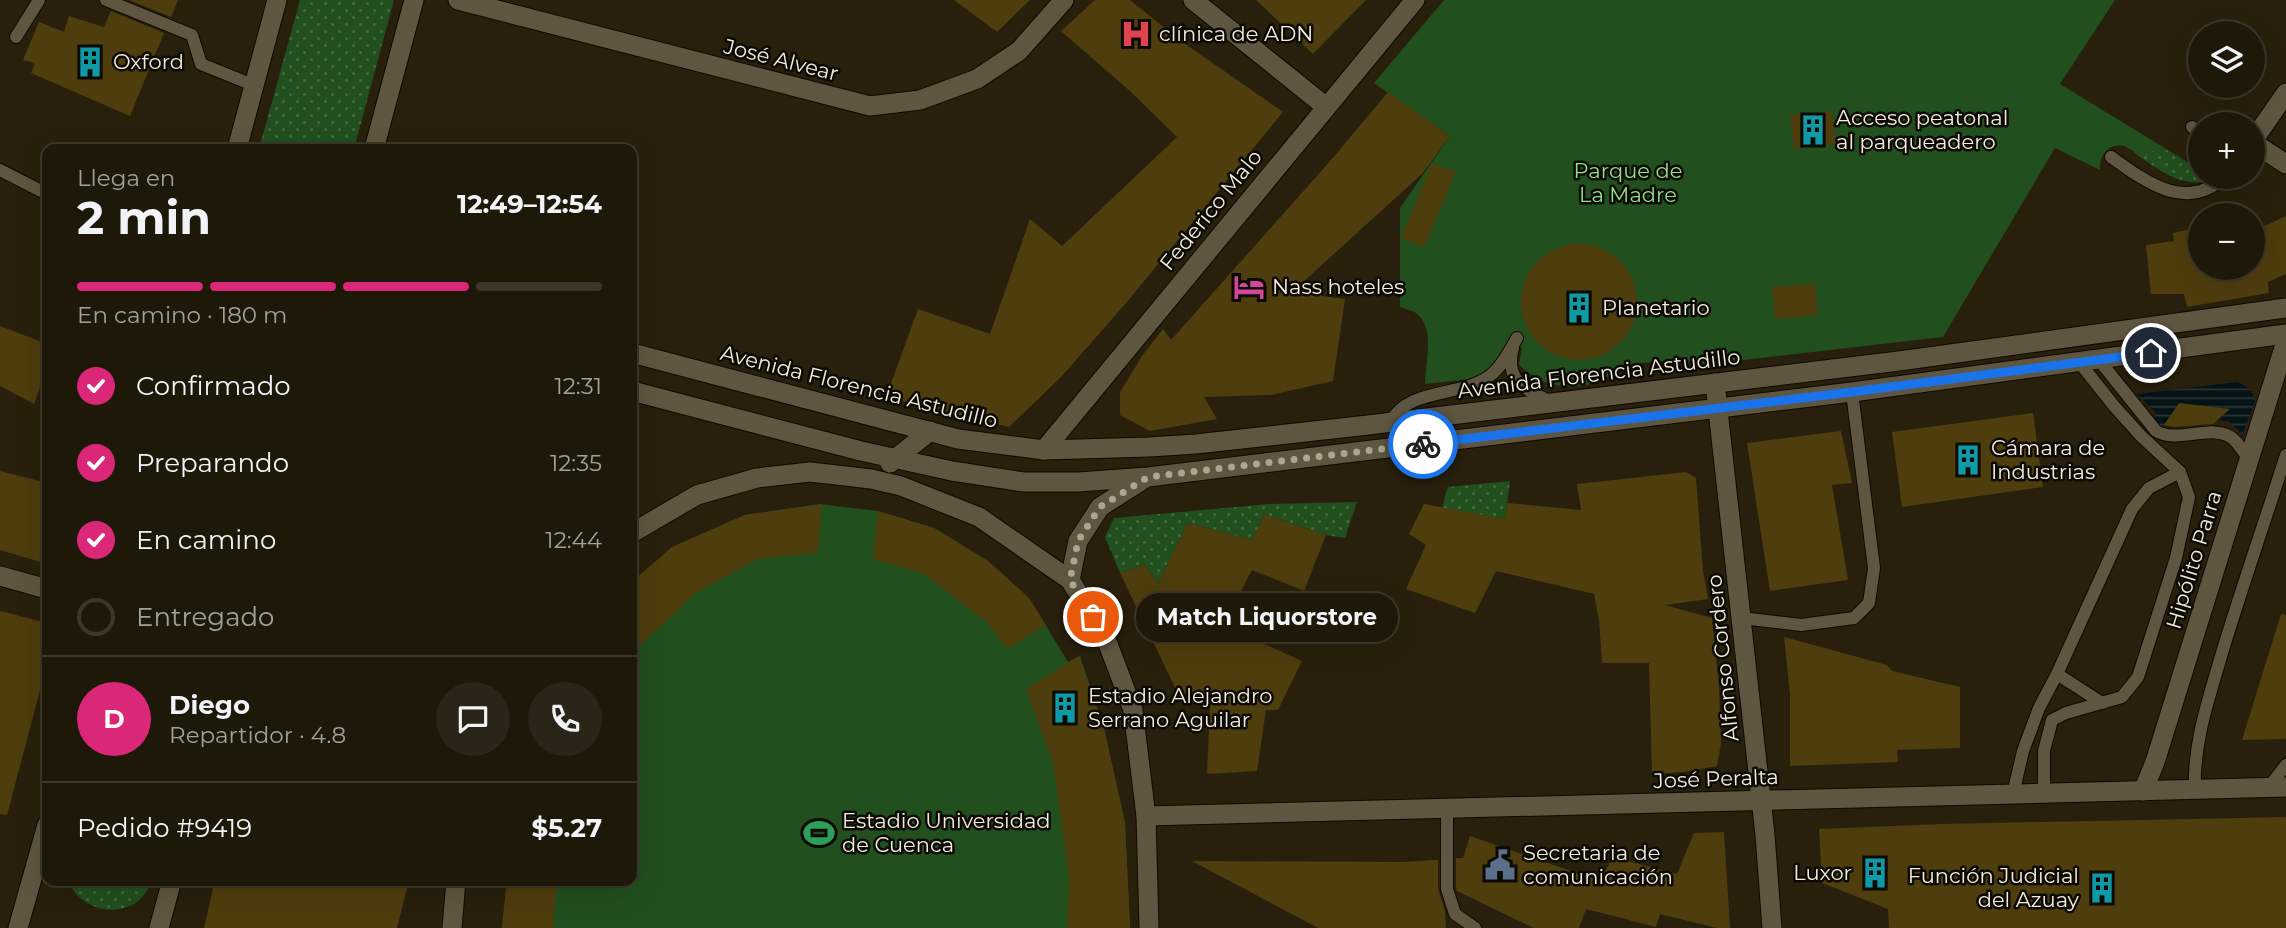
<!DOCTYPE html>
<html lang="es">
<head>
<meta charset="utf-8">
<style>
	:root { --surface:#1e1809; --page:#2b2517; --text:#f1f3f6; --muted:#a1a09c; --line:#3c372a; --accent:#db2777 }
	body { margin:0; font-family:Montserrat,sans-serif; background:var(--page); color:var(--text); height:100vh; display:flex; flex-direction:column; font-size:26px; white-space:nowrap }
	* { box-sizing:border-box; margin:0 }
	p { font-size:23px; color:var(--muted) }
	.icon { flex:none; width:38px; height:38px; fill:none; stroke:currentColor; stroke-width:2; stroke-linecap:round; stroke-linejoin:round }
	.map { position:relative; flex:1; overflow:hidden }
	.panel { position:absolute; left:42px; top:144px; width:595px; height:742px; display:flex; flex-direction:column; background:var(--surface); border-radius:14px; box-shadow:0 7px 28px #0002,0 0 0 2px var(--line) }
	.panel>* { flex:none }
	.controls { position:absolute; left:2188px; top:21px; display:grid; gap:14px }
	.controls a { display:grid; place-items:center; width:77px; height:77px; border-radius:50%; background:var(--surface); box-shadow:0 7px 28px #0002,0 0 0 2px var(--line); font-size:35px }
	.pin { position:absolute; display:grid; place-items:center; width:60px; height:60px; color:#fff; margin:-30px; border:4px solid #fff; border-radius:50%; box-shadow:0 2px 7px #0007 }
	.courier { position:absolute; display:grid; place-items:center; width:70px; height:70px; margin:-35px; border:5px solid #1a73e8; border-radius:50%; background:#fff; color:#222; box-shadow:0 2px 9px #0007 }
	.bubble { position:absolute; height:49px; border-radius:24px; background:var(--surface); box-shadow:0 7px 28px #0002,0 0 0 2px var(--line); font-size:23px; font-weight:700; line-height:49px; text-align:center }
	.head em { font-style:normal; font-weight:700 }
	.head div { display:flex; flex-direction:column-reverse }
	.head { display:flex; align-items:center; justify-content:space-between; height:119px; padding:0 35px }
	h1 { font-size:46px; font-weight:700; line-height:52px }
	.bar { display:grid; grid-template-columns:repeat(4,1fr); gap:10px 7px; align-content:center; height:84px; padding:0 35px }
	.bar i { height:9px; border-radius:5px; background:var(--line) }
	.bar .active { background:var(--accent) }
	.bar p { grid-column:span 4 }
	.line { display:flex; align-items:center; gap:18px; padding:0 35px; border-top:2px solid var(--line) }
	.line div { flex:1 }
	.round { display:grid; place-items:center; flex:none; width:74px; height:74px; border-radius:37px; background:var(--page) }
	ol { padding:0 35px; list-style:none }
	li { display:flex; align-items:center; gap:21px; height:77px }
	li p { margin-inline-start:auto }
	li .icon { padding:7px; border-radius:50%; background:var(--accent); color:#fff; stroke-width:4 }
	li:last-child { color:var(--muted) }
	li i { width:38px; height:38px; border:4px solid var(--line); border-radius:50% }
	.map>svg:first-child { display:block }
	.grass { fill:url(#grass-dots) }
	.park { fill:#214f1e }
	.water { fill:url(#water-rules) }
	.building { fill:#4e3d0d }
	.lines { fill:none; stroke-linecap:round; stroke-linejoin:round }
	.service-casing { stroke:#100900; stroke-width:14 }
	.minor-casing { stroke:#100900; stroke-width:21 }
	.tertiary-casing { stroke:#100900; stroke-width:21 }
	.secondary-casing { stroke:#100900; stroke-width:21 }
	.service { stroke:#5f5641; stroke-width:12 }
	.minor { stroke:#5f5641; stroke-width:19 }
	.tertiary { stroke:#5f5641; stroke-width:19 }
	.secondary { stroke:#5f5641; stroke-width:19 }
	.done { stroke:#aba595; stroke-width:7; stroke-dasharray:0 12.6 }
	.route { stroke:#1a73e8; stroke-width:9 }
	.labels { text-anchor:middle; stroke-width:5; stroke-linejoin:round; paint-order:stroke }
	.poi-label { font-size:21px; fill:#f1ecdf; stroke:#0d0a04; text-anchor:start }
	.street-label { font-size:21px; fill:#f1ecdf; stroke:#0d0a04 }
	.park-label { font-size:21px; fill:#8fdf88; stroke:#0d0a04 }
</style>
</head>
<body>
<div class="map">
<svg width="2286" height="928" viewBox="0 0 2286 928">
	<defs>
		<pattern id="grass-dots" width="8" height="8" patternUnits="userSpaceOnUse" patternTransform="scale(1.75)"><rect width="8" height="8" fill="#214f1e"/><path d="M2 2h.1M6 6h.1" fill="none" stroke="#42683e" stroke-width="1.8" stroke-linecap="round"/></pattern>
		<pattern id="water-rules" width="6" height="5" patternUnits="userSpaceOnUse" patternTransform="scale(1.75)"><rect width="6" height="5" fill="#051316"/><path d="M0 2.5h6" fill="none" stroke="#2a3637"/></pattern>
	</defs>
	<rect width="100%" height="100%" fill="#28200c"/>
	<g class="grass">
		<polygon points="300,0 394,0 354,149 259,149"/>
		<path d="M2168,150L2200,170V177H2221C2184,191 2166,174 2137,155L2133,151Z"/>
		<polygon points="1510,481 1505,519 1442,508 1448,487"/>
		<polygon points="1357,502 1345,538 1326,535 1264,514 1252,540 1188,523 1158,583 1145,565 1120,573 1105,537 1114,518 1269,504"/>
		<path d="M68,880H153C148,890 142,900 132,905C108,917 77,905 68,880Z"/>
	</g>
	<g class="park">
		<path d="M1444,0H2115L2060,84L2168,150C2158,151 2144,153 2134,151C2130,150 2127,147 2124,146C2108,143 2099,156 2100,170L2055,148L1943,337L1701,365C1697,364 1691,361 1686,361C1676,359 1636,363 1626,366C1618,368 1611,376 1603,380C1574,392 1540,388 1519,364L1522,348L1509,340L1495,367L1480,378L1425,384C1425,363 1436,328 1416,313C1412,310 1405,309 1400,307V208L1450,136L1374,83Z"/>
		<polygon points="820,504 877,511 934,528 988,561 1029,598 1068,662 1080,656 1104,728 1125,823 1130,928 502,928 507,880 632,880 632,582 672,547 745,515"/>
	</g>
	<path class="water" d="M2237,382C2246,385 2254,392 2255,402L2241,438L2239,431L2229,421L2218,420L2180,403L2162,427L2151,422L2157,414L2137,394Z"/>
	<g class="building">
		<polygon points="129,0 178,0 171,17"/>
		<polygon points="954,0 1030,0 997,32"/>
		<polygon points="1095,0 1130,0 1181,41 1283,112 1127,302 1061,377 1009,427 886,397 918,309 990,334 1030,219 1062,246 1177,137 1131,92 1061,31"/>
		<polygon points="1256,0 1366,0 1313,54"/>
		<polygon points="111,11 164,33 130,116 31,73 35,63 23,60 39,22 64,32 69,16 104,27"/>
		<polygon points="1388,92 1450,136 1423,173 1292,292 1345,299 1333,381 1271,395 1204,397 1217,419 1150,431 1120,415 1120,392 1142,356 1163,329 1171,340 1331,160"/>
		<polygon points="1832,111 1836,144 1794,149 1790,115"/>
		<polygon points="1432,163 1456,172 1424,247 1401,238"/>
		<polygon points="2286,216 2286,274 2268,282 2269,293 2187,307 2184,294 2151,294 2146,245 2174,241 2173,233 2200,227 2200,268 2252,268 2252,232"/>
		<circle cx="1579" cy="302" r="58"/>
		<polygon points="1815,284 1818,315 1775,319 1772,287"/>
		<polygon points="0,326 47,344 47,368 34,404 0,386"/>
		<polygon points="2179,403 2230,409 2213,424 2174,427 2164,425"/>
		<polygon points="2033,413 2043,487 1902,507 1892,432"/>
		<polygon points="1841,431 1852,483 1832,485 1848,580 1770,591 1747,443"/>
		<polygon points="0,471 47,483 47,564 0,550"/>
		<polygon points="1686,472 1696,478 1703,571 1708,599 1665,605 1712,618 1719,686 1721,743 1717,766 1684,772 1652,774 1649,663 1602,663 1599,620 1594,594 1496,571 1475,613 1406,589 1426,545 1409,534 1424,504 1505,519 1507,503 1581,510 1577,484"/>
		<polygon points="822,504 818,553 758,559 697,592 632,653 632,582 672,547 745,515"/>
		<polygon points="878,511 934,528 988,561 1029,598 1046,625 1007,649 988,623 924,574 873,559"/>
		<polygon points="1264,514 1326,535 1304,591 1252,570 1223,625 1302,661 1278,710 1266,710 1257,771 1207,774 1210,707 1182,702 1120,573 1145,565 1158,583 1188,523 1252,540"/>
		<polygon points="0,611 47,623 47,664 7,815 0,814"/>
		<polygon points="2281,614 2286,615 2286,739 2242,740"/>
		<polygon points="1784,637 1887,665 1892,671 1960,687 1960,748 1897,750 1898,762 1790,766 1790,694"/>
		<polygon points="1079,656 1104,728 1125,823 1130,928 1067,928 1069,876 1053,763 1026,689"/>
		<polygon points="2286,817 2286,928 1889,928 1888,909 1822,883 1819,829 1941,824"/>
		<polygon points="1724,832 1730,928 1717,928 1660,914 1656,927 1586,909 1579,928 1534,928 1457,891 1456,888 1456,858 1463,858 1470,836 1600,881 1613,857 1677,874 1694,833"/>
		<polygon points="1435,860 1438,860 1438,889 1445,911 1446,928 1318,928 1192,861 1403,862"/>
		<polygon points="215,880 390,880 407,888 397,928 204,928"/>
		<polygon points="507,880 557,880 553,928 502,928"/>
	</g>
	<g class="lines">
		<g class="service-casing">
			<g id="service">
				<polyline points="106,0 192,35 201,64 253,85"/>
				<polyline points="16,37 39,0"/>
				<polyline points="2192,127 2200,132"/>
				<path d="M2111,157C2145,181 2185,213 2225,177"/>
				<polyline points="0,170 47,194"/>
				<path d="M1513,348C1504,380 1525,389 1549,401"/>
				<path d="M2099,360L2156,431C2177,444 2213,423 2232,438C2239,443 2244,453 2249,460"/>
				<path d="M1391,422C1407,387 1464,398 1492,374C1503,365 1510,350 1517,338"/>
				<polyline points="1741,618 1801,625 1854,618 1869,603 1874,568 1852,392"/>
				<polyline points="2057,674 2102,703"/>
				<polyline points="2269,787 2286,765"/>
				<path d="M2195,789C2193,743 2209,698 2222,653C2242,587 2265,521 2286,455"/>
				<polyline points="2044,793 2044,751 2052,720 2066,713 2122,697 2138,677 2176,558 2189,497 2180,472 2141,436 2114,406 2079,362"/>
				<polyline points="2013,794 2023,751 2039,708 2057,674 2132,509 2149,488 2180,472"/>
				<polyline points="1447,808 1447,889 1455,914 1475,928"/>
			</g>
		</g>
		<g class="minor-casing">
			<g id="minor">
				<polyline points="458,0 870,106 920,100 977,79 1019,51 1064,0"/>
				<polyline points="1193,0 1325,106"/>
				<polyline points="2286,93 2252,142 2286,164"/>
				<polyline points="1715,383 1765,835 1772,928"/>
				<polyline points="1044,450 1415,0"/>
				<polyline points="0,576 47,589"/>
				<polyline points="2143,791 2155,762 2286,341"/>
			</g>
		</g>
		<g class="tertiary-casing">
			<polyline id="tertiary" points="1146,816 2286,787"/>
		</g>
		<g class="secondary-casing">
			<g id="secondary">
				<polyline points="237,149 277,0"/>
				<polyline points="374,149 414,0"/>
				<polyline points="632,353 958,439 1044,450 1149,447 1196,444 1368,425 1899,361 2286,308"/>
				<polyline points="632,391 861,451 952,471 1024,482 1078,482 1148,477 1852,392 2286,334"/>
				<polyline points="890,463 930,431"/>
				<polyline points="632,533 697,495 757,478 810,472 871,479 901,486 979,517 1070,580 1105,636 1133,710 1146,816 1149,928"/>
				<polyline points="1070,580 1078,541 1100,507 1144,479"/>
				<polyline points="18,928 47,825"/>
				<polyline points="159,928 172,880"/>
				<polyline points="452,928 456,880"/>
			</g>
		</g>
		<use href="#service" class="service"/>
		<use href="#minor" class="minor"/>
		<use href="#tertiary" class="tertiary"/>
		<use href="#secondary" class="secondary"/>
	</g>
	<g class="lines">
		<polyline class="done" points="1093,617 1070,580 1078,541 1100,507 1148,477 1423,444"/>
		<polyline class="route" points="1423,444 1852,392 2151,353"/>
	</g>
	<defs>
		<g id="hospital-bare" transform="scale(2.415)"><path d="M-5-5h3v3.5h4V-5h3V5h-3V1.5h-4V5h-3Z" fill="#e0444e" stroke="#0d0a04" stroke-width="2.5" paint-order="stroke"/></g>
		<g id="building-bare" transform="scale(2.415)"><path d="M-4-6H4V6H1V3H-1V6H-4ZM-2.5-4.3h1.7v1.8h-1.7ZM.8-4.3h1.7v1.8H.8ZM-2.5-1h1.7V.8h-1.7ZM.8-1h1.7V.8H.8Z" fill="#0f9aa8" stroke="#0d0a04" stroke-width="2.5" paint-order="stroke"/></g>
		<g id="hotel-bare" transform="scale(2.415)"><path d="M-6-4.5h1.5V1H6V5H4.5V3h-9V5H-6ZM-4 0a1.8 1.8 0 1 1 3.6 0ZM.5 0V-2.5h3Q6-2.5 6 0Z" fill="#d1479c" stroke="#0d0a04" stroke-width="2.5" paint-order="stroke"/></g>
		<g id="stadium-bare" transform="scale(2.415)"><path d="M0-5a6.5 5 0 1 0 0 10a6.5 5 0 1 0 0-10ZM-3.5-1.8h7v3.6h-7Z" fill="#2e9e5b" stroke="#0d0a04" stroke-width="2.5" paint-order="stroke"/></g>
		<g id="civic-bare" transform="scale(2.415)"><path d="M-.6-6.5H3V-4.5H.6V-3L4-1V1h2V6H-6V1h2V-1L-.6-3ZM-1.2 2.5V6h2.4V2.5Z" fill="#5c6f8a" stroke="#0d0a04" stroke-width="2.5" paint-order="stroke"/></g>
	</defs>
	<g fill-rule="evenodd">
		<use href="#hospital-bare" x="1136" y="34"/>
		<use href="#building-bare" x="90" y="62"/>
		<use href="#building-bare" x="1813" y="130"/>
		<use href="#hotel-bare" x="1249" y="287"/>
		<use href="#building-bare" x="1579" y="308"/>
		<use href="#building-bare" x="1968" y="460"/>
		<use href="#building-bare" x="1065" y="708"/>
		<use href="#stadium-bare" x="819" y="833"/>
		<use href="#civic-bare" x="1500" y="865"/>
		<use href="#building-bare" x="1875" y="873"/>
		<use href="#building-bare" x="2102" y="888"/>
	</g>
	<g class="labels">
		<g class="poi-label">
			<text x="1159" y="41">clínica de ADN</text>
			<text x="113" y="69">Oxford</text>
			<text x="1836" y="125">Acceso peatonal<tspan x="1836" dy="24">al parqueadero</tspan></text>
			<text x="1272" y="294">Nass hoteles</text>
			<text x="1602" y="315">Planetario</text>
			<text x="1991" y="455">Cámara de<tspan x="1991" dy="24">Industrias</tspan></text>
			<text x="1088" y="703">Estadio Alejandro<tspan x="1088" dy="24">Serrano Aguilar</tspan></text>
			<text x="842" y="828">Estadio Universidad<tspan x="842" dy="24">de Cuenca</tspan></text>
			<text x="1523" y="860">Secretaria de<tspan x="1523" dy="24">comunicación</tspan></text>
			<text x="1852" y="880" text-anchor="end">Luxor</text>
			<text x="2079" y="883" text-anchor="end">Función Judicial<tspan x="2079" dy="24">del Azuay</tspan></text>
		</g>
		<g class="street-label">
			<text transform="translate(781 60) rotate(14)" y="7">José Alvear</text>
			<text transform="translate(1211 210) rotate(-51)" y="7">Federico Malo</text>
			<text transform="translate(1599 374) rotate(-7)" y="7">Avenida Florencia Astudillo</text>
			<text transform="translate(859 387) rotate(14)" y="7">Avenida Florencia Astudillo</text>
			<text transform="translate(2194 560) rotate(-73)" y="7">Hipólito Parra</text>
			<text transform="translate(1723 658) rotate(-96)" y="7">Alfonso Cordero</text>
			<text transform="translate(1716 779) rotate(-2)" y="7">José Peralta</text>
		</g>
		<g class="park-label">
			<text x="1628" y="178">Parque de<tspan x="1628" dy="24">La Madre</tspan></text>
		</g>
	</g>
</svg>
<div class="controls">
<a><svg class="icon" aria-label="layers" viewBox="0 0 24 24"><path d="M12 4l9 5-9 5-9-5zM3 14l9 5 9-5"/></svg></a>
<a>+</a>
<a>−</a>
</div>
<div class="pin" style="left:1093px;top:617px;background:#ea580c"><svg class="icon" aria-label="bag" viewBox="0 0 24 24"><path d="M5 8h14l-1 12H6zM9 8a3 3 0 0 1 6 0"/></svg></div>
<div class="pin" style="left:2151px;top:353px;background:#1f2937"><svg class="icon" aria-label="home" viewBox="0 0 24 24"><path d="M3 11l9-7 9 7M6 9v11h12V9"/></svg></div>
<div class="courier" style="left:1423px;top:444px"><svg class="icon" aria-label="bike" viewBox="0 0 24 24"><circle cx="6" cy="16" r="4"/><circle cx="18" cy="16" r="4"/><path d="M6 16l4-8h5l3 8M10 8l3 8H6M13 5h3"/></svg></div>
<div class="bubble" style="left:1136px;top:593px;width:262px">Match Liquorstore</div>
<section class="panel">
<div class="head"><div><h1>2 min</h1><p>Llega en</p></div><em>12:49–12:54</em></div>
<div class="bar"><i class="active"></i><i class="active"></i><i class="active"></i><i></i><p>En camino · 180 m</p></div>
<ol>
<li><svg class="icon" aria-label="check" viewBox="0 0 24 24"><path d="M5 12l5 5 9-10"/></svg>Confirmado<p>12:31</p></li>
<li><svg class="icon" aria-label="check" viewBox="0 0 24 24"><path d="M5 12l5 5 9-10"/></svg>Preparando<p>12:35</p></li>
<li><svg class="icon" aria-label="check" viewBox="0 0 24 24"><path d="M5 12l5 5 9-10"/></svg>En camino<p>12:44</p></li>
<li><i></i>Entregado</li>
</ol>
<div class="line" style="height:126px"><b class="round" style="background:var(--accent);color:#fff">D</b><div><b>Diego</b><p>Repartidor · 4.8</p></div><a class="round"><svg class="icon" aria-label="chat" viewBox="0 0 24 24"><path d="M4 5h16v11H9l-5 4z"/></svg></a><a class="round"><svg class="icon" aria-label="phone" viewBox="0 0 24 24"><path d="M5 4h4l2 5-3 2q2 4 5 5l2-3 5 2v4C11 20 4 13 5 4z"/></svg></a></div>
<div class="line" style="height:91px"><div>Pedido #9419</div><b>$5.27</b></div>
</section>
</div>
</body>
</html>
